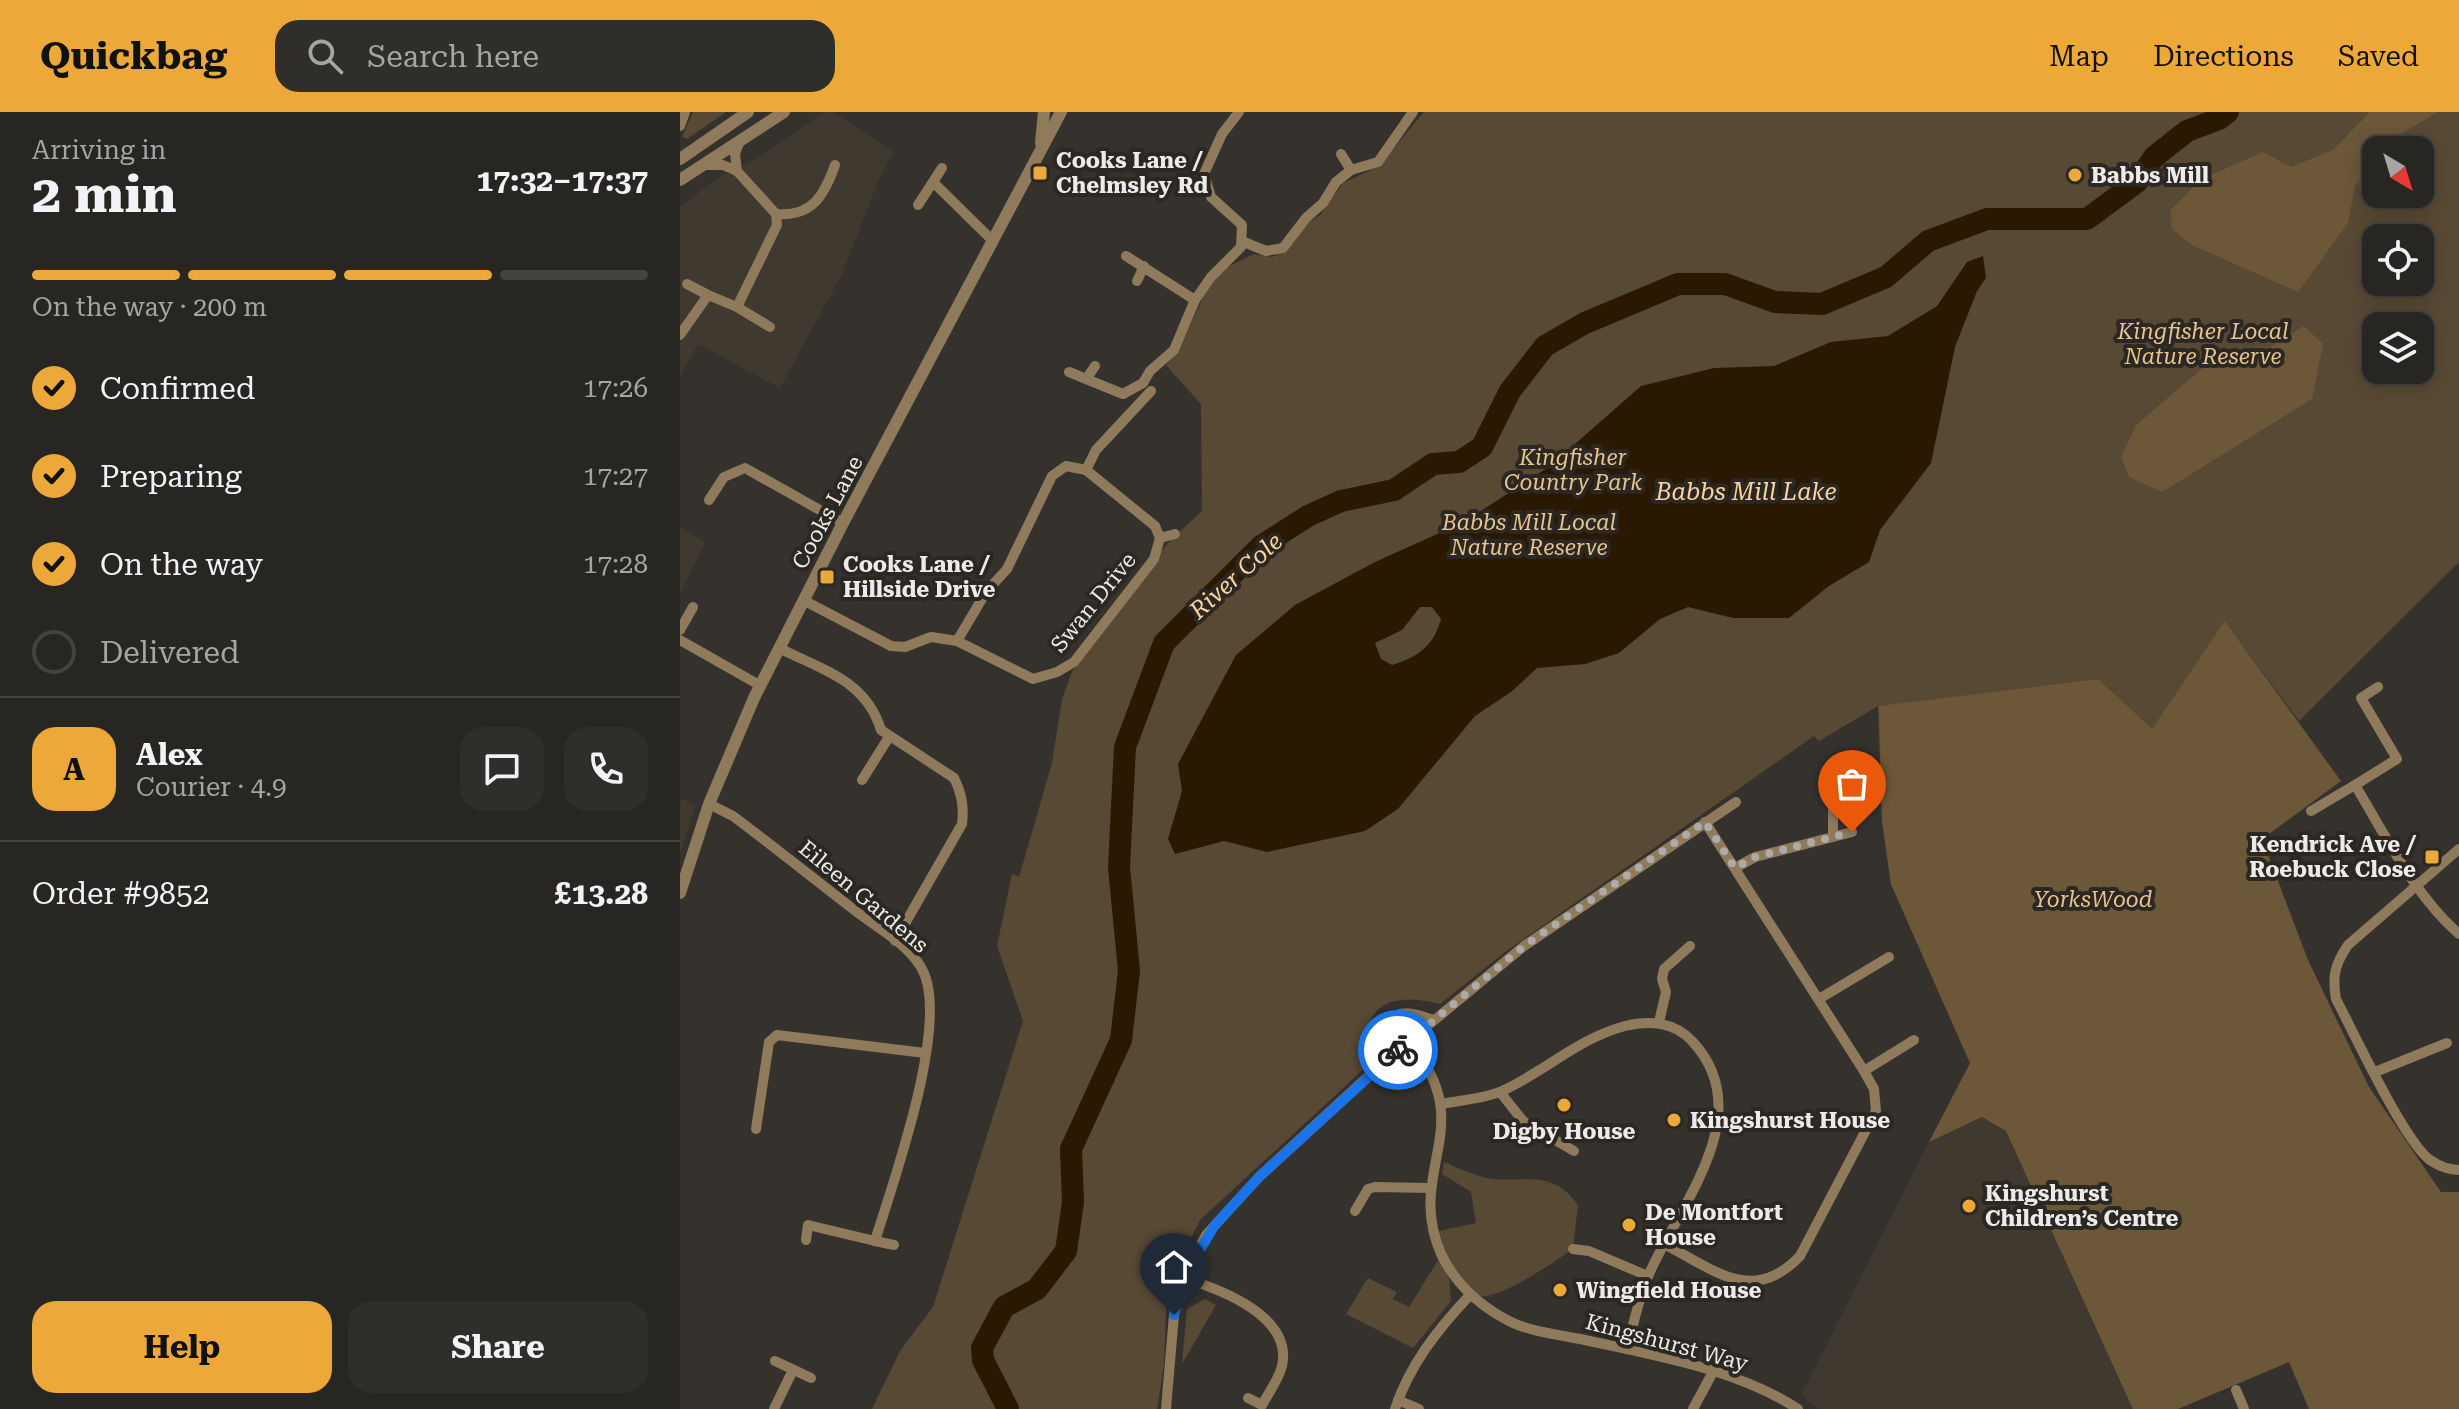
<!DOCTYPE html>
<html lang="en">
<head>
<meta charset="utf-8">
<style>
	:root { --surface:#282622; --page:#302e2a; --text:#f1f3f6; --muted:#a5a5a5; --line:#444340; --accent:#eca93a }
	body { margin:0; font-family:"Roboto Serif",serif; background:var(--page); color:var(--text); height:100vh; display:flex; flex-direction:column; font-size:30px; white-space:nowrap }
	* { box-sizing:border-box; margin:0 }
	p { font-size:26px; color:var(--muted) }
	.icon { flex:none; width:44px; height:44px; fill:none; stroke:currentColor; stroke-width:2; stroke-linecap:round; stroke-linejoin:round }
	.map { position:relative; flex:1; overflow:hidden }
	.side { display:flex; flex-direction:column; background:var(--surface); width:680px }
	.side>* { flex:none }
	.needle { width:52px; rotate:142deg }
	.controls { position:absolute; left:1682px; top:24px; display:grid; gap:16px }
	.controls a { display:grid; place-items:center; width:72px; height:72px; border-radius:16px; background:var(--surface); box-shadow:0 4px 20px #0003,0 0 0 2px var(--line); font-size:40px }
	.pin { position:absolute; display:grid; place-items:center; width:68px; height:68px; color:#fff; margin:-82px -34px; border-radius:50% 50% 50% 0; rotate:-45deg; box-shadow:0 0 8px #0007 }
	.pin .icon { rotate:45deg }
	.courier { position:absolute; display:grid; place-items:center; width:80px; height:80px; margin:-40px; border:6px solid #1a73e8; border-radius:50%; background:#fff; color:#222; box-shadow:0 2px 10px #0007 }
	.overview em { font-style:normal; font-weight:700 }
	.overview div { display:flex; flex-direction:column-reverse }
	.overview { display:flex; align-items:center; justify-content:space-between; height:136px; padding:0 32px }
	h1 { font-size:52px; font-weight:700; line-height:60px }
	.bar { display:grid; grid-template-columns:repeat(4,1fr); gap:12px 8px; align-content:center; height:96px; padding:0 32px }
	.bar i { height:10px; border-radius:6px; background:var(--line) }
	.bar .on { background:var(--accent) }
	.bar p { grid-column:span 4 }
	.line { display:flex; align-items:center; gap:20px; padding:0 32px; border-top:2px solid var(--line) }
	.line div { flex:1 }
	.round { display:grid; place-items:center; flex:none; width:84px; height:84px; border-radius:24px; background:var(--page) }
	ol { padding:0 32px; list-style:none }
	li { display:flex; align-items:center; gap:24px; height:88px }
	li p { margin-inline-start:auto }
	li .icon { padding:8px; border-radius:50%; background:var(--accent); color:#111; stroke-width:4 }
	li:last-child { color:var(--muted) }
	li i { width:44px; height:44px; border:4px solid var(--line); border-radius:50% }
	.primary-button { display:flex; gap:16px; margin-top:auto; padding:16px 32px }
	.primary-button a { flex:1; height:92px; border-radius:24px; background:var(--accent); color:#111; font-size:32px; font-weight:700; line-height:92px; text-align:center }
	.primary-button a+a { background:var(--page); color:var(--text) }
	header { display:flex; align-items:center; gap:48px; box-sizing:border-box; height:112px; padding:0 40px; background:var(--accent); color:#111 }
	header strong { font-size:38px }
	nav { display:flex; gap:44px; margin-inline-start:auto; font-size:28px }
	.search { width:560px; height:72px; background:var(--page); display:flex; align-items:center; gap:20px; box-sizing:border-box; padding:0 28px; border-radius:24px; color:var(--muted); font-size:30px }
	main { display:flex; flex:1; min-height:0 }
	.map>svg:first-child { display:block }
	.built { fill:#403930 }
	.green { fill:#584934; fill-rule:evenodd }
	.forest { fill:#6c5739 }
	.water { fill:#2b1800; fill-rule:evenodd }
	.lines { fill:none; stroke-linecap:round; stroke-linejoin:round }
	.river { stroke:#2b1800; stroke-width:22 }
	.minor { stroke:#8f7a5c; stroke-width:10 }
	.tertiary { stroke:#8f7a5c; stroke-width:12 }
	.done { stroke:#adaaa8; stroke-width:8; stroke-dasharray:0 14.4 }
	.route { stroke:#1a73e8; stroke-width:10 }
	.poi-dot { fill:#eca93a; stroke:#2b2824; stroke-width:3 }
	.labels { text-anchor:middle; stroke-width:8; stroke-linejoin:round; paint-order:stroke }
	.poi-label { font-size:22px; font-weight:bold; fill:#edebe9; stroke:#2b2824; text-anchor:start }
	.park-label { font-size:22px; font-style:italic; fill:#e9c38d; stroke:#2b2824 }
	.street-label { font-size:22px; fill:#edebe9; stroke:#2b2824 }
	.water-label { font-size:24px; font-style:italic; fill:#fad39d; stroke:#2b2824 }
</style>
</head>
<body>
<header>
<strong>Quickbag</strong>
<div class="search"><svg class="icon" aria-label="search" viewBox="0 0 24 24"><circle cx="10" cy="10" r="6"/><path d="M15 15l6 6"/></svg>Search here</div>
<nav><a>Map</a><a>Directions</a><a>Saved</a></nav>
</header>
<main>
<section class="side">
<div class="overview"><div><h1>2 min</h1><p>Arriving in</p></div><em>17:32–17:37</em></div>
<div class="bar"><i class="on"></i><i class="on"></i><i class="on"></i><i></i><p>On the way · 200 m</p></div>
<ol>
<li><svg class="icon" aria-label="check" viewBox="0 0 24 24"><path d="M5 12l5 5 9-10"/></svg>Confirmed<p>17:26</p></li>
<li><svg class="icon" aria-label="check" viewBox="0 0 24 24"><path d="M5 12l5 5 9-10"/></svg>Preparing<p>17:27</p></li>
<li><svg class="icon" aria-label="check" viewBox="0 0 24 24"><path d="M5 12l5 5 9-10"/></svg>On the way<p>17:28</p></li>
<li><i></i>Delivered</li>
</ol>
<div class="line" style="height:144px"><b class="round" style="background:var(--accent);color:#111">A</b><div><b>Alex</b><p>Courier · 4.9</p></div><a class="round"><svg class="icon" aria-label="chat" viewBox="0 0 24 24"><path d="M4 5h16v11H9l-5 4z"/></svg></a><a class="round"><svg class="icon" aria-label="phone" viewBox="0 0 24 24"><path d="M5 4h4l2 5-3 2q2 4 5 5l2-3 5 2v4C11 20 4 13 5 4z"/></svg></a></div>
<div class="line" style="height:104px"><div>Order #9852</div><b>£13.28</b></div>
<div class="primary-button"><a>Help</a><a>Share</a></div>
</section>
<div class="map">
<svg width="1779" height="1297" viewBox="0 0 1779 1297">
	<rect width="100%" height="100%" fill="#35322e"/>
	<g class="built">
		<polygon points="144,0 152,0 214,39 197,72 162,162 100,276 18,232 0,265 0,95 39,65 77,46"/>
		<polygon points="0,415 25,430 0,482"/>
		<polygon points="0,686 15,694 0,743"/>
		<polygon points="1302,1005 1326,1019 1453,1297 1138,1297 1121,1283 1249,1030"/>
	</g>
	<g class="green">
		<polygon points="13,0 46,0 7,27 2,25"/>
		<path d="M744,0H1779V450L1619,609L1545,509L1574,719L1779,1297H1629L1654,1205L1453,1297L1326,1019L1290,951L1211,772L1202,709L1198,594L1139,629L1134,624L825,840L760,892C706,878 678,896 688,953L520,1108L487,1174L484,1253L477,1297H192L220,1239L253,1195L343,909L317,834L332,762L339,765L372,651L382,587L392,560L487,432L522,399L521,292L486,253L499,239L524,183L542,158L574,142L592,145L606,139L627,111L640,103L663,71L699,54ZM1696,38H1740V82H1696ZM1696,126H1740V170H1696ZM1696,214H1740V258H1696Z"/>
		<path d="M764,1050C779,1056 796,1065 812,1067C849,1070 873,1058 898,1093L893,1137C875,1149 814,1193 792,1183C772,1174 762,1139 754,1120L796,1111L791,1080L762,1062Z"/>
		<polygon points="759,1147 769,1166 771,1189 733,1236 666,1202 688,1166 717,1180 713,1187 729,1195"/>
		<polygon points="525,1187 536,1193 502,1252 507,1197"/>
	</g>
	<g class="forest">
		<polygon points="1690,0 1758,0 1709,29 1702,38 1696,38 1696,46 1675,74 1668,111 1618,180 1512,133 1492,117 1490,99 1520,68 1583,40 1611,55 1653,38"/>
		<polygon points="1624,214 1643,232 1632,287 1482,380 1449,365 1441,345 1456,313 1525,254 1564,236 1590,235"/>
		<polygon points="1545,509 1661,669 1582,727 1628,848 1689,975 1761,1080 1779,1080 1779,1297 1629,1297 1609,1250 1498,1297 1453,1297 1326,1019 1302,1005 1249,1030 1290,951 1211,772 1202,709 1199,594 1418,567 1472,617"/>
	</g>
	<path class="water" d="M1303,144L1306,166L1297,179L1275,235L1251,351L1200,418L1189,450L1149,474L1109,506H1053L1008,495L980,507L939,541L905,552L857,556L831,580L795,604L718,697L685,719L587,740L544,729L495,742L488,727L502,679L498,652L556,543L615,493L695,450L784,410L870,354L961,274L1034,256L1094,254L1151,230L1208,224L1257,194L1287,150ZM740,495H752L761,507C754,533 739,545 712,553L701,547L695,531L722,518Z"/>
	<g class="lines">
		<polyline class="river" points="328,1297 303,1248 302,1236 324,1195 357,1177 386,1139 393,1090 391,1037 441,928 449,859 439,755 445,635 484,531 581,434 628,404 661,389 714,378 753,352 779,350 802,335 830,279 865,234 905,211 998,172 1045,172 1095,190 1142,192 1206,165 1248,129 1307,107 1407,107 1457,70 1474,45 1507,19 1539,7 1548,0"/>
		<g class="minor">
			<polyline points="0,14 5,0"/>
			<polyline points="661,42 671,58"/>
			<polyline points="22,53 43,53 57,59 55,42 60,28"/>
			<polyline points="255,72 313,129"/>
			<polyline points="238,93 262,56"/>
			<path d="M96,102C132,105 144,84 155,53"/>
			<polyline points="564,130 586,139 603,136 626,106 643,91 656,70 671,58 698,50 733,0"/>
			<polyline points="446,144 515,188"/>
			<polyline points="457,169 464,154"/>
			<polyline points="7,172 28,183"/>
			<polyline points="57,195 90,215"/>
			<polyline points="0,223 28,183 57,195 97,113 96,102 57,59"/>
			<polyline points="389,260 443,282 463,271 470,259 494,238 515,188 531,165 561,135 562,113 531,85 524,62 542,22 559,0"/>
			<polyline points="407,266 415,254"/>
			<polyline points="406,358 416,338 471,279"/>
			<polyline points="29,388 44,365 65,356 163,411"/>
			<polyline points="480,426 495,422"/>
			<polyline points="123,488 211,534 225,535 251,525 277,529 306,480 327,457 372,364 386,354 406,358 475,414 480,426 474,447 394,550 377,560 353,567 277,529"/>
			<polyline points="0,518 13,495"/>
			<polyline points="0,528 81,574"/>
			<path d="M99,536C142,558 186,568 201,618L274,666C282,682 284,695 282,712L215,829"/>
			<polyline points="182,668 209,625"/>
			<polyline points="1675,673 1717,647 1681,586 1698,575"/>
			<path d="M29,692L53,704C93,734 133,766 173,797C195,815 228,831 242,857C271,910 213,1070 195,1129L128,1113L126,1128"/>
			<polyline points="1153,694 1153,723"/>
			<path d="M1631,699L1675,673C1706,724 1734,783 1779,822"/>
			<path d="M1779,737L1668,833C1655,852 1652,864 1656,887C1674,921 1724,1029 1750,1048C1759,1054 1768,1058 1779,1058"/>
			<polyline points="1055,756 1075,745 1172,720"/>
			<polyline points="1139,887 1209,845"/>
			<polyline points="979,910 986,880 982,867 984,857 1010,834"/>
			<path d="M728,929C802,1014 724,1057 761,1142C775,1171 800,1194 829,1209C850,1220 882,1223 905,1228C976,1244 1057,1257 1118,1297"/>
			<path d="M705,949L701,927L702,911C721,897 732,900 753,908"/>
			<polyline points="1184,959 1234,928"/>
			<polyline points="1695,960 1767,931"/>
			<polyline points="820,980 843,1009 894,1039"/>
			<path d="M762,992C781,988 804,987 822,979C864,960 899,926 945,914C969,908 995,910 1012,929C1080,1001 1000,1092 969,1162C959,1185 954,1212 946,1237"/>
			<polyline points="76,1017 89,930 97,923 245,941"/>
			<polyline points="675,1099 688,1077 695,1075 750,1076"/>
			<polyline points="195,1129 214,1133"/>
			<path d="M984,1132C1033,1157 1073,1194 1120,1144L1196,999L1194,977L1184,959L1025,710"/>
			<polyline points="893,1137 909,1139 968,1164"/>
			<path d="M503,1166C540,1177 613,1204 602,1254C599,1267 588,1282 582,1293L568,1286"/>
			<polyline points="95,1249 131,1266"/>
			<polyline points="1556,1278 1564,1297"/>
			<polyline points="718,1288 739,1297"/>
			<polyline points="94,1297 113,1258"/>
			<polyline points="486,1297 494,1203 503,1166 526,1123 579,1065 705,949 844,834 1056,690"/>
			<path d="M715,1297C730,1252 758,1217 790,1183"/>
			<polyline points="1013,1297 1033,1260"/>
		</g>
		<g class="tertiary">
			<polyline points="361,31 364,0"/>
			<polyline points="0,47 68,0"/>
			<polyline points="0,68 104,0"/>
			<polyline points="0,781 29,692 74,586 163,411 381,0"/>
		</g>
	</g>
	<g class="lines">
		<polyline class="done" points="718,938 844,834 1025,710 1055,756 1075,745 1172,720"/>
		<polyline class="route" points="494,1203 503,1166 535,1113 579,1065 718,938"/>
	</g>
	<g class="poi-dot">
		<rect x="352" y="53" width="16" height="16" rx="4"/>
		<circle cx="1395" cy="63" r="8"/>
		<rect x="139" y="457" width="16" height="16" rx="4"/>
		<rect x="1744" y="737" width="16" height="16" rx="4"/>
		<circle cx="884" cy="993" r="8"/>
		<circle cx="994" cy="1008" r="8"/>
		<circle cx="1289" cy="1094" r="8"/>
		<circle cx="949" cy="1113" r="8"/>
		<circle cx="880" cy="1178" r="8"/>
	</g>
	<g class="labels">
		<g class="poi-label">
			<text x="376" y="56">Cooks Lane /<tspan x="376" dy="25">Chelmsley Rd</tspan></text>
			<text x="1411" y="71">Babbs Mill</text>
			<text x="163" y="460">Cooks Lane /<tspan x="163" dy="25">Hillside Drive</tspan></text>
			<text x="1736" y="740" text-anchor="end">Kendrick Ave /<tspan x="1736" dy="25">Roebuck Close</tspan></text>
			<text x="1010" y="1016">Kingshurst House</text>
			<text x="884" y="1027" text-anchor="middle">Digby House</text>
			<text x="1305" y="1089">Kingshurst<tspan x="1305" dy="25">Children’s Centre</tspan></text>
			<text x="965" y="1108">De Montfort<tspan x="965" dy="25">House</tspan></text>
			<text x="896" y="1186">Wingfield House</text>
		</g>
		<g class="park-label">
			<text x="1523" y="227">Kingfisher Local<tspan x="1523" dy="25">Nature Reserve</tspan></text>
			<text x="893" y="353">Kingfisher<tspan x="893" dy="25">Country Park</tspan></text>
			<text x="849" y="418">Babbs Mill Local<tspan x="849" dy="25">Nature Reserve</tspan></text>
			<text x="1413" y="795">YorksWood</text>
		</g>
		<g class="street-label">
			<text transform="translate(147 400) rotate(-62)" y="8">Cooks Lane</text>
			<text transform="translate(413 490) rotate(-51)" y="8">Swan Drive</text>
			<text transform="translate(184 784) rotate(40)" y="8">Eileen Gardens</text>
			<text transform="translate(987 1230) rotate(15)" y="8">Kingshurst Way</text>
		</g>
		<g class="water-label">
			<text x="1066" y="388">Babbs Mill Lake</text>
			<text transform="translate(556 464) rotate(-42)" y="8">River Cole</text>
		</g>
	</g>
</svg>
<div class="controls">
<a><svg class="needle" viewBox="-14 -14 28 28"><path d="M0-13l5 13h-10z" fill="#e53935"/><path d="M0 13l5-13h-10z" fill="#a5a5a5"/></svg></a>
<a><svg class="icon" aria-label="locate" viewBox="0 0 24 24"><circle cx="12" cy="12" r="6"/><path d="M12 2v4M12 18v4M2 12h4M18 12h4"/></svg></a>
<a><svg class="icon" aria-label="layers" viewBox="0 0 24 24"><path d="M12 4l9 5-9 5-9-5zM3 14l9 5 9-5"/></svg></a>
</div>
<div class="pin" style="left:1172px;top:720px;background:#ea580c"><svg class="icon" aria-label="bag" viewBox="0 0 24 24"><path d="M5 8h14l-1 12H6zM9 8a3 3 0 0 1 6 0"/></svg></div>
<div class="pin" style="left:494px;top:1203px;background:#1f2937"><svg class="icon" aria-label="home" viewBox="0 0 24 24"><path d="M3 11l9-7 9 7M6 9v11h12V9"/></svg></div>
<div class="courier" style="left:718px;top:938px"><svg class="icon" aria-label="bike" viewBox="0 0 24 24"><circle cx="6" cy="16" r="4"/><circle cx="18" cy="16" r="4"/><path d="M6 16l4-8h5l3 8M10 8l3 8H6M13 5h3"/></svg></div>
</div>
</main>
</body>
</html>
